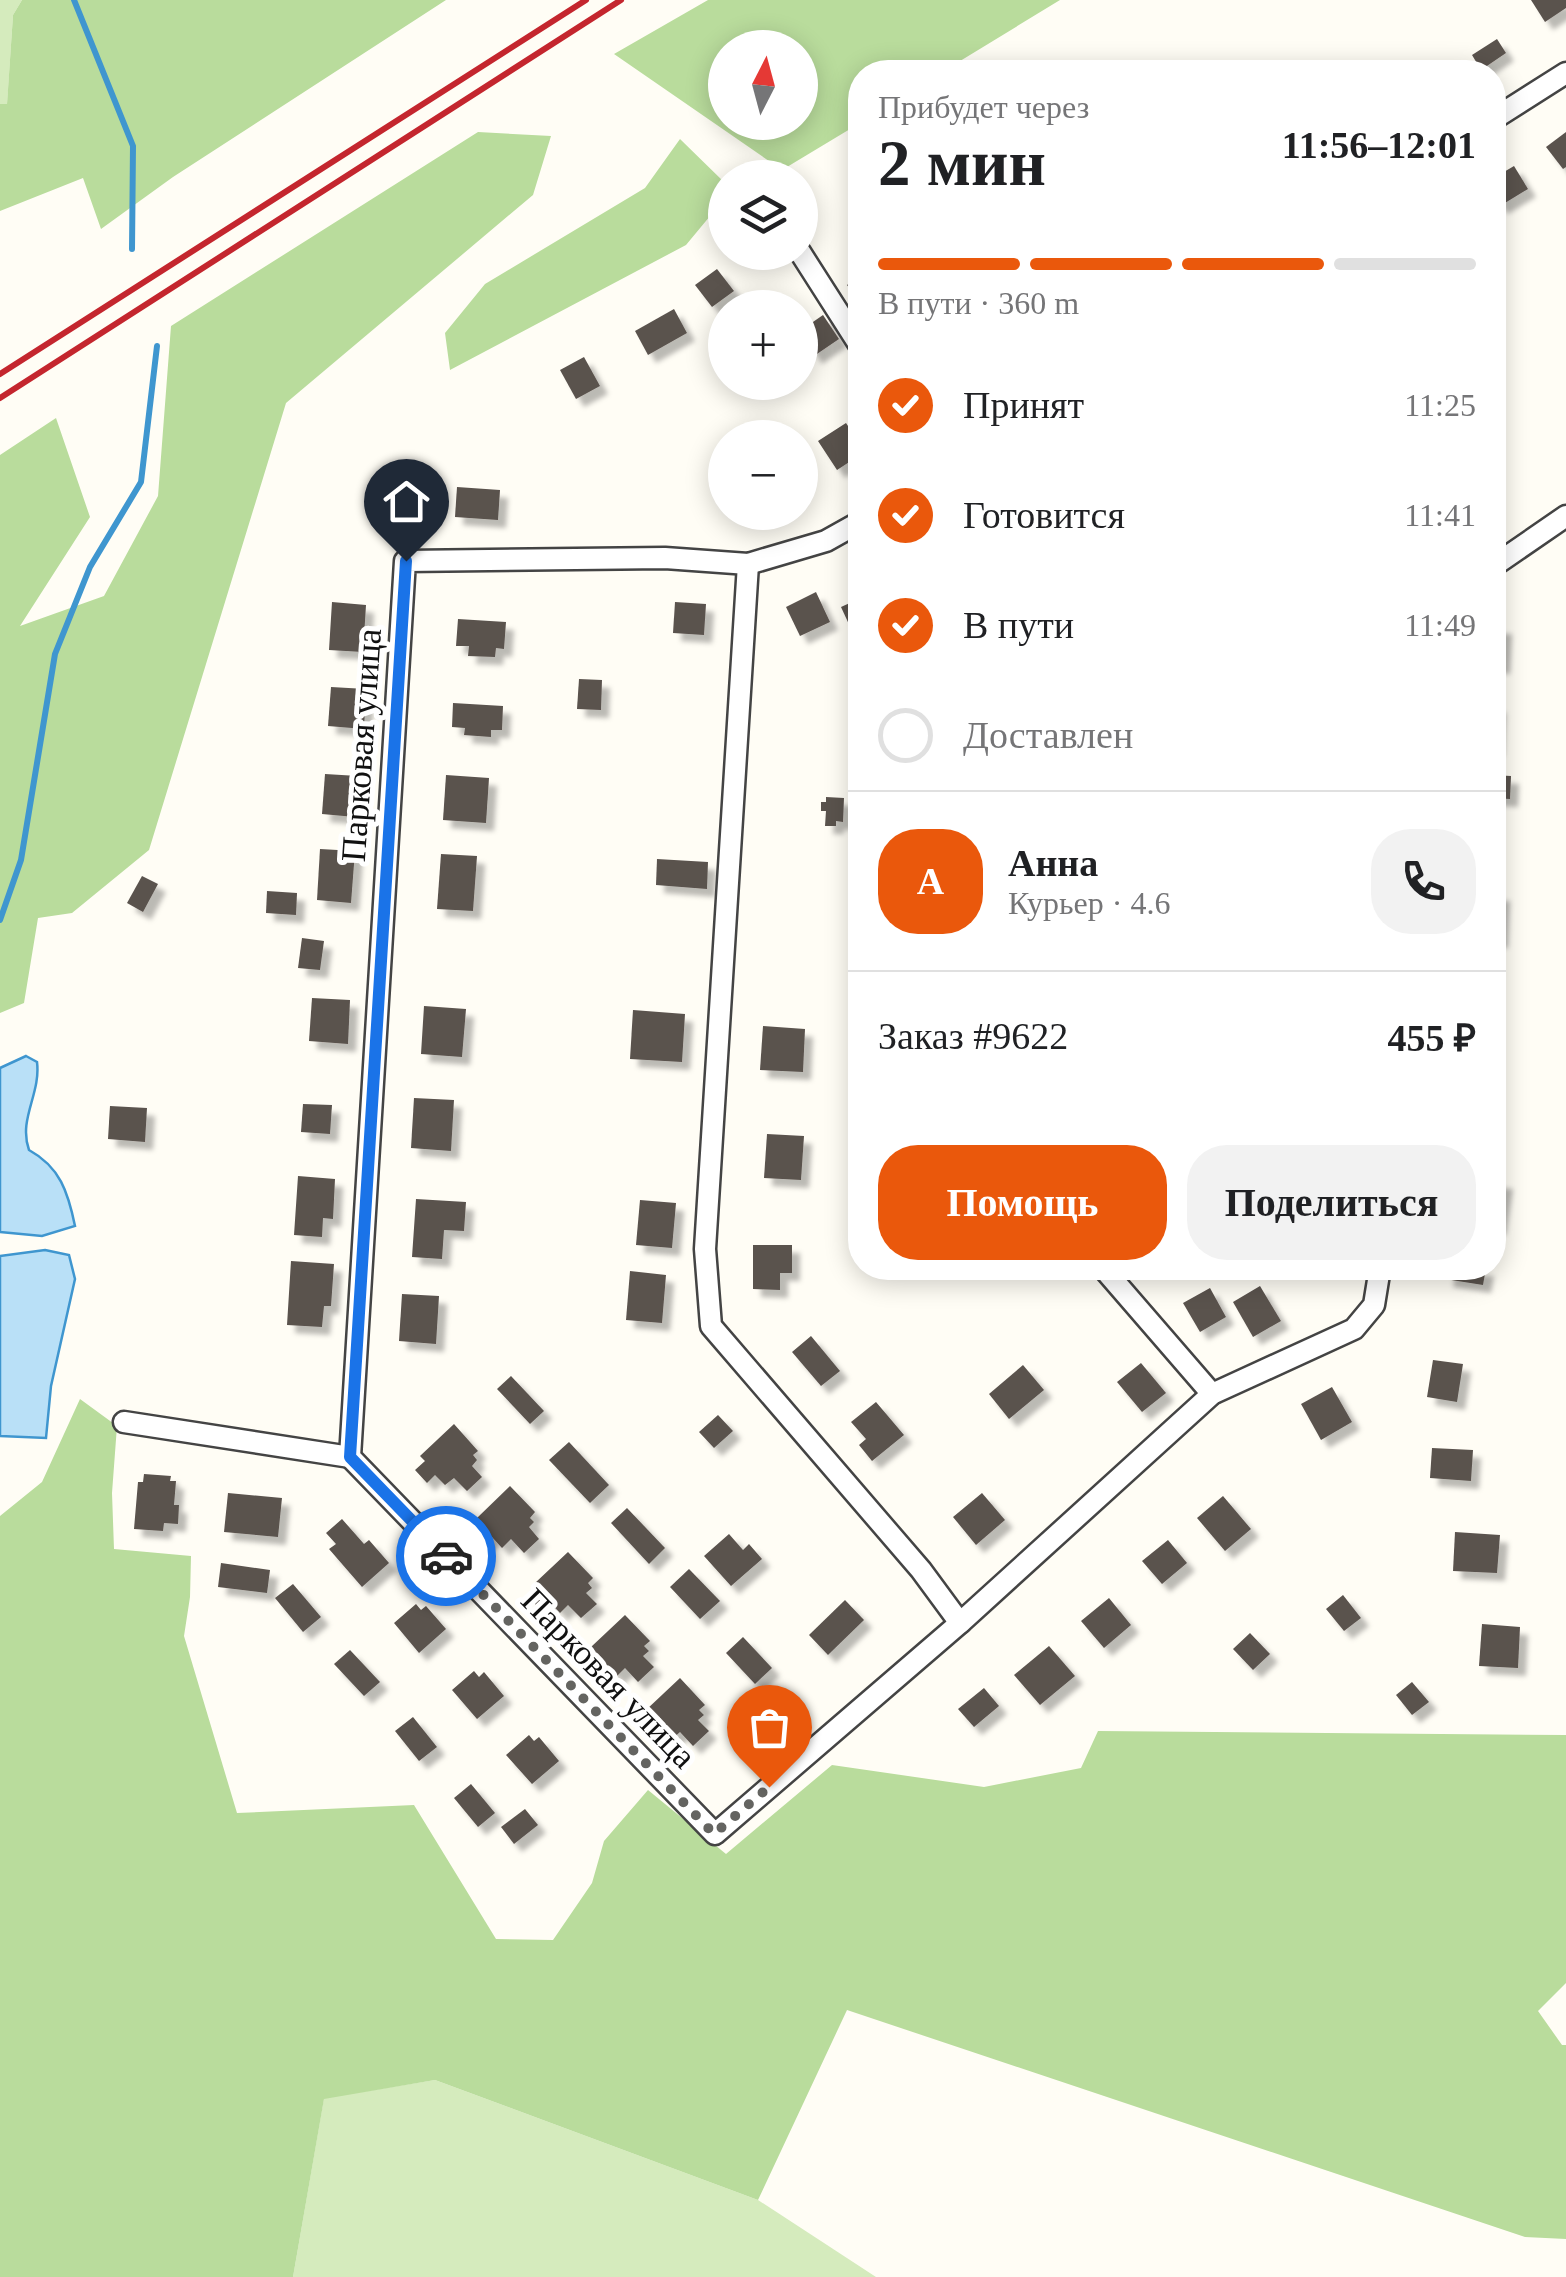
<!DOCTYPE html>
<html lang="ru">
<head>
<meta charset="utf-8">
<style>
	:root { --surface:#fff; --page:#f2f2f2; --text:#202124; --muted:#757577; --line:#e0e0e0; --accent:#ea580c }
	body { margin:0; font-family:"Times New Roman",serif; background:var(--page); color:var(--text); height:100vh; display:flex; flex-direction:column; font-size:38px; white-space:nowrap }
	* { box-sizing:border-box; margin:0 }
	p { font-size:32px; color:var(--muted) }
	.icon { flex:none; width:55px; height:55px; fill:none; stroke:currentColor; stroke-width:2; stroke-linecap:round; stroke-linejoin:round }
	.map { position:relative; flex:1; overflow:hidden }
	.side { position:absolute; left:848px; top:60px; width:658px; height:1220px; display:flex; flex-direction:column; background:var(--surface); border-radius:40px; box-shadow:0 5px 25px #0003 }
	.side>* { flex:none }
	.needle { width:65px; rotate:6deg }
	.tools { position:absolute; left:708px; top:30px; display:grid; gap:20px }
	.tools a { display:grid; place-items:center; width:110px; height:110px; border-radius:50%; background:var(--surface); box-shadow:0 5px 25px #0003; font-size:50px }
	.pin { position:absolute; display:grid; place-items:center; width:85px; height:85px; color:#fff; margin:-102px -42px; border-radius:50% 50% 50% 0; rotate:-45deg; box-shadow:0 0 10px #0007 }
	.pin .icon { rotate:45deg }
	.courier { position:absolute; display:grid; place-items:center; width:100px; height:100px; margin:-50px; border:8px solid #1a73e8; border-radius:50%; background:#fff; color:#222; box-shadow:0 2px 12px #0007 }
	.head em { font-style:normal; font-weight:800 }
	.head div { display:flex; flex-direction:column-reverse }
	.head { display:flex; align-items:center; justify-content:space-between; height:170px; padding:0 30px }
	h1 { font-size:65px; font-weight:800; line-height:75px }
	.bar { display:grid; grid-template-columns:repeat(4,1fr); gap:15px 10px; align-content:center; height:120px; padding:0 30px }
	.bar i { height:12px; border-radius:8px; background:var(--line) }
	.bar .selected { background:var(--accent) }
	.bar p { grid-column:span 4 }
	.line { display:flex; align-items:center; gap:25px; padding:0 30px; border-top:2px solid var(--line) }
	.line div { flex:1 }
	.round { display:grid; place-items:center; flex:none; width:105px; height:105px; border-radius:40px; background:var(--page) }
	ol { padding:0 30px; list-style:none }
	li { display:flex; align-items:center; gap:30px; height:110px }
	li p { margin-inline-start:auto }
	li .icon { padding:10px; border-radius:50%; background:var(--accent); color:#fff; stroke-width:4 }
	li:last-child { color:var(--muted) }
	li i { width:55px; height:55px; border:5px solid var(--line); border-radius:50% }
	.action { display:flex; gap:20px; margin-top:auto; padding:20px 30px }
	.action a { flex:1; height:115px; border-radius:40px; background:var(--accent); color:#fff; font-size:40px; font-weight:800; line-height:115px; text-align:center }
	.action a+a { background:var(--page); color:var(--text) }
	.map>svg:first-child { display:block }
	.green { fill:#d5ebbd }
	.forest { fill:#b9dc9c; fill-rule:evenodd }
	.water { fill:#b9e0f7; stroke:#3f96cf; stroke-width:2.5 }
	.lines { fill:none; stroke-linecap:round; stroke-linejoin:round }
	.stream { stroke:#3f96cf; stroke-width:6 }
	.building { fill:#5a524d; filter:url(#shadow) }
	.minor-casing { stroke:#444; stroke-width:25 }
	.minor { stroke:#fff; stroke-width:20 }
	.rail { stroke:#c4262e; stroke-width:6 }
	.done { stroke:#646461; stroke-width:10; stroke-dasharray:0 18 }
	.route { stroke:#1a73e8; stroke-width:12 }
	.labels { text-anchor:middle; stroke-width:10; stroke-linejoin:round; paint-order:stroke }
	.street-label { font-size:35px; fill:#111; stroke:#fff }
</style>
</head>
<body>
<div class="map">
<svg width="1566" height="2277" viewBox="0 0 1566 2277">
	<defs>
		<filter id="shadow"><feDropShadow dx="8" dy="8" stdDeviation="2.5" flood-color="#0004"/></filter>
	</defs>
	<rect width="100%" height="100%" fill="#fffdf5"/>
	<g class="green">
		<polygon points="0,0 22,0 13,15 7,105 0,104"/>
		<polygon points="435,2080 758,2200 876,2277 293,2277 324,2098"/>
	</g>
	<g class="forest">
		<polygon points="22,0 446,0 173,177 101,229 83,178 0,211 0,104 7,104 13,15"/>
		<path d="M708,0H1060L942,72H860V123L782,170L614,54ZM725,48H800V122H725Z"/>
		<polygon points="478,132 551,136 533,195 286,403 149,850 72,913 38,918 24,1003 0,1013 0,455 56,418 90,517 20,626 104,596 158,496 171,326"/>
		<polygon points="680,139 725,183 725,198 686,245 450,370 445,333 485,284 645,188"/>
		<polygon points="80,1399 117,1426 112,1493 114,1549 191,1556 190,1597 184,1636 237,1813 414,1805 496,1939 553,1940 592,1883 604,1841 648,1790 726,1854 832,1765 984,1787 1081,1768 1098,1731 1566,1735 1566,1983 1538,2011 1562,2045 1566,2045 1566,2239 1525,2237 847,2010 758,2200 435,2080 324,2099 293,2277 0,2277 0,1516 42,1482"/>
	</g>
	<g class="water">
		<path d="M26,1056L37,1062C41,1094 18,1119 29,1150C60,1167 68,1192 75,1226L42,1236L0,1232V1068Z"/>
		<polygon points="45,1250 69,1255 75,1279 51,1386 46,1438 0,1436 0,1256"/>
	</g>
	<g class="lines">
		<g class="stream">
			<polyline points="74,0 133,146 132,249"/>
			<polyline points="0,920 21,860 55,654 90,567 141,482 157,346"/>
		</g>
	</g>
	<g class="building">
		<polygon points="1531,0 1566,0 1566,8 1545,22"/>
		<polygon points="1497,39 1506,53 1481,70 1472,55"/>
		<polygon points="1566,132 1566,167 1563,169 1546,147"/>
		<polygon points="1514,166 1528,189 1500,206 1492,195 1492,179"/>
		<polygon points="860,193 860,217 849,200"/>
		<polygon points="717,269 734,291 712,307 695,285"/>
		<polygon points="860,276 860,302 847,285"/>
		<polygon points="674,309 687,333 648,355 635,331"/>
		<polygon points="823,315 839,339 814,356 800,331"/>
		<polygon points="584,357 600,386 576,399 560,370"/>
		<polygon points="860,408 860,455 837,470 818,441 846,423 850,429 859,423 852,413"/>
		<polygon points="457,487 500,490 498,520 455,517"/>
		<polygon points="816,592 830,622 800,636 786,607"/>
		<polygon points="332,602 366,605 363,652 329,650"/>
		<polygon points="675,602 706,604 704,635 673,633"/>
		<polygon points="852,602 860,618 860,630 853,633 841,607"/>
		<polygon points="458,619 506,622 504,649 496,648 495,657 468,656 469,646 456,646"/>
		<polygon points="1492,626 1504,626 1502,666 1492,665"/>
		<polygon points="579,679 602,680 601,710 577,709"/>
		<polygon points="331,687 366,689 364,729 328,726"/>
		<polygon points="453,703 503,706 502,730 491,730 491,737 464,735 465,728 452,727"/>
		<polygon points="1492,705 1498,705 1496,748 1492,748"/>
		<polygon points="325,774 358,776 355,817 322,814"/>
		<polygon points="446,775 489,778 486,823 443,820"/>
		<polygon points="1492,775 1511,776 1510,799 1492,798"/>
		<polygon points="826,797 844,798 843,822 836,821 836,826 825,826 826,811 821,811 821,802 826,802"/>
		<polygon points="320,849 355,851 351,903 317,900"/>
		<polygon points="441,854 477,856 473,911 437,909"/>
		<polygon points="657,859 708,862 707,889 656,885"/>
		<polygon points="142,876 158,884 143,912 127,903"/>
		<polygon points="267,891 297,893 296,915 266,913"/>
		<polygon points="1492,893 1502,893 1500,940 1492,940"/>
		<polygon points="302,938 324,941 320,970 298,968"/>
		<polygon points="312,998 350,1000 348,1044 309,1041"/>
		<polygon points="424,1006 466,1009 462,1057 421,1054"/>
		<polygon points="633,1010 685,1014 682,1062 630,1059"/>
		<polygon points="763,1026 805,1029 803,1072 760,1070"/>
		<polygon points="414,1098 454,1100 451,1151 411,1148"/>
		<polygon points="303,1104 332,1105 330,1134 301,1132"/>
		<polygon points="110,1106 147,1108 145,1142 108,1139"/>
		<polygon points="767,1134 804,1136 801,1180 764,1178"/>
		<polygon points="298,1176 335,1179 333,1219 323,1218 322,1237 294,1235"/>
		<polygon points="1492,1180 1505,1181 1498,1227 1492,1226"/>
		<polygon points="416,1199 466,1202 464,1231 444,1230 442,1259 412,1257"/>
		<polygon points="640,1200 676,1203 672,1248 636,1245"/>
		<polygon points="753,1245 792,1245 792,1273 780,1273 780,1290 753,1289"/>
		<polygon points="291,1261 334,1264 331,1306 324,1306 322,1327 287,1325"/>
		<polygon points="1447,1268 1486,1268 1483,1285 1445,1279"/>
		<polygon points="630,1271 666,1275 662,1323 626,1320"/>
		<polygon points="1260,1286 1281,1321 1253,1337 1233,1302"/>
		<polygon points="1210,1288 1226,1317 1200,1332 1183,1303"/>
		<polygon points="402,1294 439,1296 436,1344 399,1341"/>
		<polygon points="811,1336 840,1371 821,1386 792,1352"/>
		<polygon points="1433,1360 1463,1364 1457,1402 1427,1397"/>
		<polygon points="1141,1363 1166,1393 1142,1412 1117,1382"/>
		<polygon points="1023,1365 1044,1390 1009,1419 989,1394"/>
		<polygon points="511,1376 544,1411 530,1424 497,1389"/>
		<polygon points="1332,1387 1352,1422 1321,1440 1301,1404"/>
		<polygon points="876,1402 904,1435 872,1461 859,1445 866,1439 851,1422"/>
		<polygon points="718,1415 733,1431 714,1448 699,1432"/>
		<polygon points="454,1424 478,1451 473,1455 477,1460 472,1466 482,1477 467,1491 454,1478 445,1485 435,1475 427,1483 415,1470 425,1461 420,1456"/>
		<polygon points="569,1442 609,1485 590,1503 549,1460"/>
		<polygon points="1432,1448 1473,1450 1471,1481 1430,1478"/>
		<polygon points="144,1474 171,1476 170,1481 176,1481 174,1505 179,1505 178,1524 164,1523 163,1531 134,1529 138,1482 143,1482"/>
		<polygon points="510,1486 535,1512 530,1518 534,1522 529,1527 539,1539 524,1553 511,1539 502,1548 492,1537 483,1545 472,1532 482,1523 477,1518"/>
		<polygon points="228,1493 282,1498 278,1537 224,1532"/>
		<polygon points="982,1493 1005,1520 976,1545 953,1517"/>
		<polygon points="1223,1496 1251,1529 1225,1551 1197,1518"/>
		<polygon points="627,1508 665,1548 649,1564 611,1523"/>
		<polygon points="342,1519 364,1544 369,1540 389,1563 362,1587 329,1549 336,1544 326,1533"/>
		<polygon points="1455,1532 1500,1535 1497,1573 1453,1571"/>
		<polygon points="729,1534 743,1550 749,1544 762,1559 731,1586 704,1556"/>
		<polygon points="1168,1540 1187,1563 1162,1584 1142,1561"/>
		<polygon points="568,1552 593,1578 588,1583 592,1588 586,1593 597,1604 581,1618 568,1605 560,1613 550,1602 541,1610 529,1598 539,1588 535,1583"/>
		<polygon points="221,1563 270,1570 267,1593 218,1587"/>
		<polygon points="689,1569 720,1601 700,1619 670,1587"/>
		<polygon points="293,1584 321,1617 303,1632 275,1598"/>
		<polygon points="1343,1595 1361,1618 1344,1631 1326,1609"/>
		<polygon points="1109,1598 1131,1625 1104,1648 1081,1621"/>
		<polygon points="845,1600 864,1620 828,1655 809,1635"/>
		<polygon points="416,1604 421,1610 426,1606 446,1629 419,1653 394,1623"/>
		<polygon points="625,1615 650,1641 644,1646 649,1651 643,1656 654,1667 638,1682 625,1668 617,1676 606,1666 598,1674 586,1661 596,1652 591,1647"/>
		<polygon points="1482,1624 1520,1627 1518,1668 1479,1666"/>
		<polygon points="1250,1633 1270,1654 1253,1670 1233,1649"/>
		<polygon points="743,1637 772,1668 755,1684 726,1653"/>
		<polygon points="1049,1646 1075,1676 1040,1705 1014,1675"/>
		<polygon points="350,1650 380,1682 364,1696 334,1664"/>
		<polygon points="474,1671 479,1677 484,1672 504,1696 477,1719 452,1690"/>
		<polygon points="680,1678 705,1705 699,1710 704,1715 698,1720 709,1731 693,1746 680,1732 671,1740 661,1729 653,1737 641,1725 651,1715 646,1710"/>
		<polygon points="1412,1682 1429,1702 1412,1715 1396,1695"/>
		<polygon points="984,1688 999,1706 974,1727 958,1709"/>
		<polygon points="413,1717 437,1747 419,1761 395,1731"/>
		<polygon points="529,1735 534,1741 539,1737 559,1761 532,1784 506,1755"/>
		<polygon points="471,1784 495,1813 478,1827 454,1798"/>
		<polygon points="525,1809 538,1825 514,1844 501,1827"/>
	</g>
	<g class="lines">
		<g class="minor-casing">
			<g id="minor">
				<polyline points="1492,120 1566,73"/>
				<polyline points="800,252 860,346"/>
				<polyline points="860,522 826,541 748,564 665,558 405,561 350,1457 715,1834 960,1623 1212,1394 1354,1329 1374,1305 1380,1268"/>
				<polyline points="748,564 705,1249 711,1326 921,1570 960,1623"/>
				<polyline points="1492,567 1566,516"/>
				<polyline points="1103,1268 1212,1394"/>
				<polyline points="124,1422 350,1457"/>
			</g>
		</g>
		<use href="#minor" class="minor"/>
		<g class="rail">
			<polyline points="0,374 586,0"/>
			<polyline points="0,398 621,0"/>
		</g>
	</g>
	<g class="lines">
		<polyline class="done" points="446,1556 714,1834 769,1787"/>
		<polyline class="route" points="406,561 350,1457 446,1556"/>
	</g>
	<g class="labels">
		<g class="street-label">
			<text transform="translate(361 745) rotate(-86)" y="12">Парковая улица</text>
			<text transform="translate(609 1678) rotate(46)" y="12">Парковая улица</text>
		</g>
	</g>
</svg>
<div class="tools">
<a><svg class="needle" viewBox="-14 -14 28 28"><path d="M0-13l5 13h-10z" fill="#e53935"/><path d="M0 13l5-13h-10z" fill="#757577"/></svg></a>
<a><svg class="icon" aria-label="layers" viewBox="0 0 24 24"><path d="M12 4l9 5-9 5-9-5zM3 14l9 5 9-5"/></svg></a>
<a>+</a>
<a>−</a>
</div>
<div class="pin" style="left:769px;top:1787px;background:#ea580c"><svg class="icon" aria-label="bag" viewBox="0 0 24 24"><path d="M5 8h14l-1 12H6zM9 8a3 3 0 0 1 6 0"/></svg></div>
<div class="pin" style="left:406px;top:561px;background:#1f2937"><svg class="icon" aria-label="home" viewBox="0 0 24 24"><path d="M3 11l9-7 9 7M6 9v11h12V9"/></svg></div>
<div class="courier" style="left:446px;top:1556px"><svg class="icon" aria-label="car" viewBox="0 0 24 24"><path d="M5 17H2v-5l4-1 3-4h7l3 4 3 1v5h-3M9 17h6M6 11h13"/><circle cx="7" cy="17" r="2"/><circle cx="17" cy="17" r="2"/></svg></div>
<section class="side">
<div class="head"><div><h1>2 мин</h1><p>Прибудет через</p></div><em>11:56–12:01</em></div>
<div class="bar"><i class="selected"></i><i class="selected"></i><i class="selected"></i><i></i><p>В пути · 360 m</p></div>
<ol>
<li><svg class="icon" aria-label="check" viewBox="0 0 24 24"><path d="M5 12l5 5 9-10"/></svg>Принят<p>11:25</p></li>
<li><svg class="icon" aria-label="check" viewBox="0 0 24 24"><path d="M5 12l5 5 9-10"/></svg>Готовится<p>11:41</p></li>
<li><svg class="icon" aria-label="check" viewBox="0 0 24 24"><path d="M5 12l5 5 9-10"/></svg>В пути<p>11:49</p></li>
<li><i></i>Доставлен</li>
</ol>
<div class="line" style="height:180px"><b class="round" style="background:var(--accent);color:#fff">А</b><div><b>Анна</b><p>Курьер · 4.6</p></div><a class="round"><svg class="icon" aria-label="phone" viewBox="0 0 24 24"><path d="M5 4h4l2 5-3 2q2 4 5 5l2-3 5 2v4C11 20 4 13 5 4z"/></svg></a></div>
<div class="line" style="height:130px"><div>Заказ #9622</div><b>455 ₽</b></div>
<div class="action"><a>Помощь</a><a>Поделиться</a></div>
</section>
</div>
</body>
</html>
